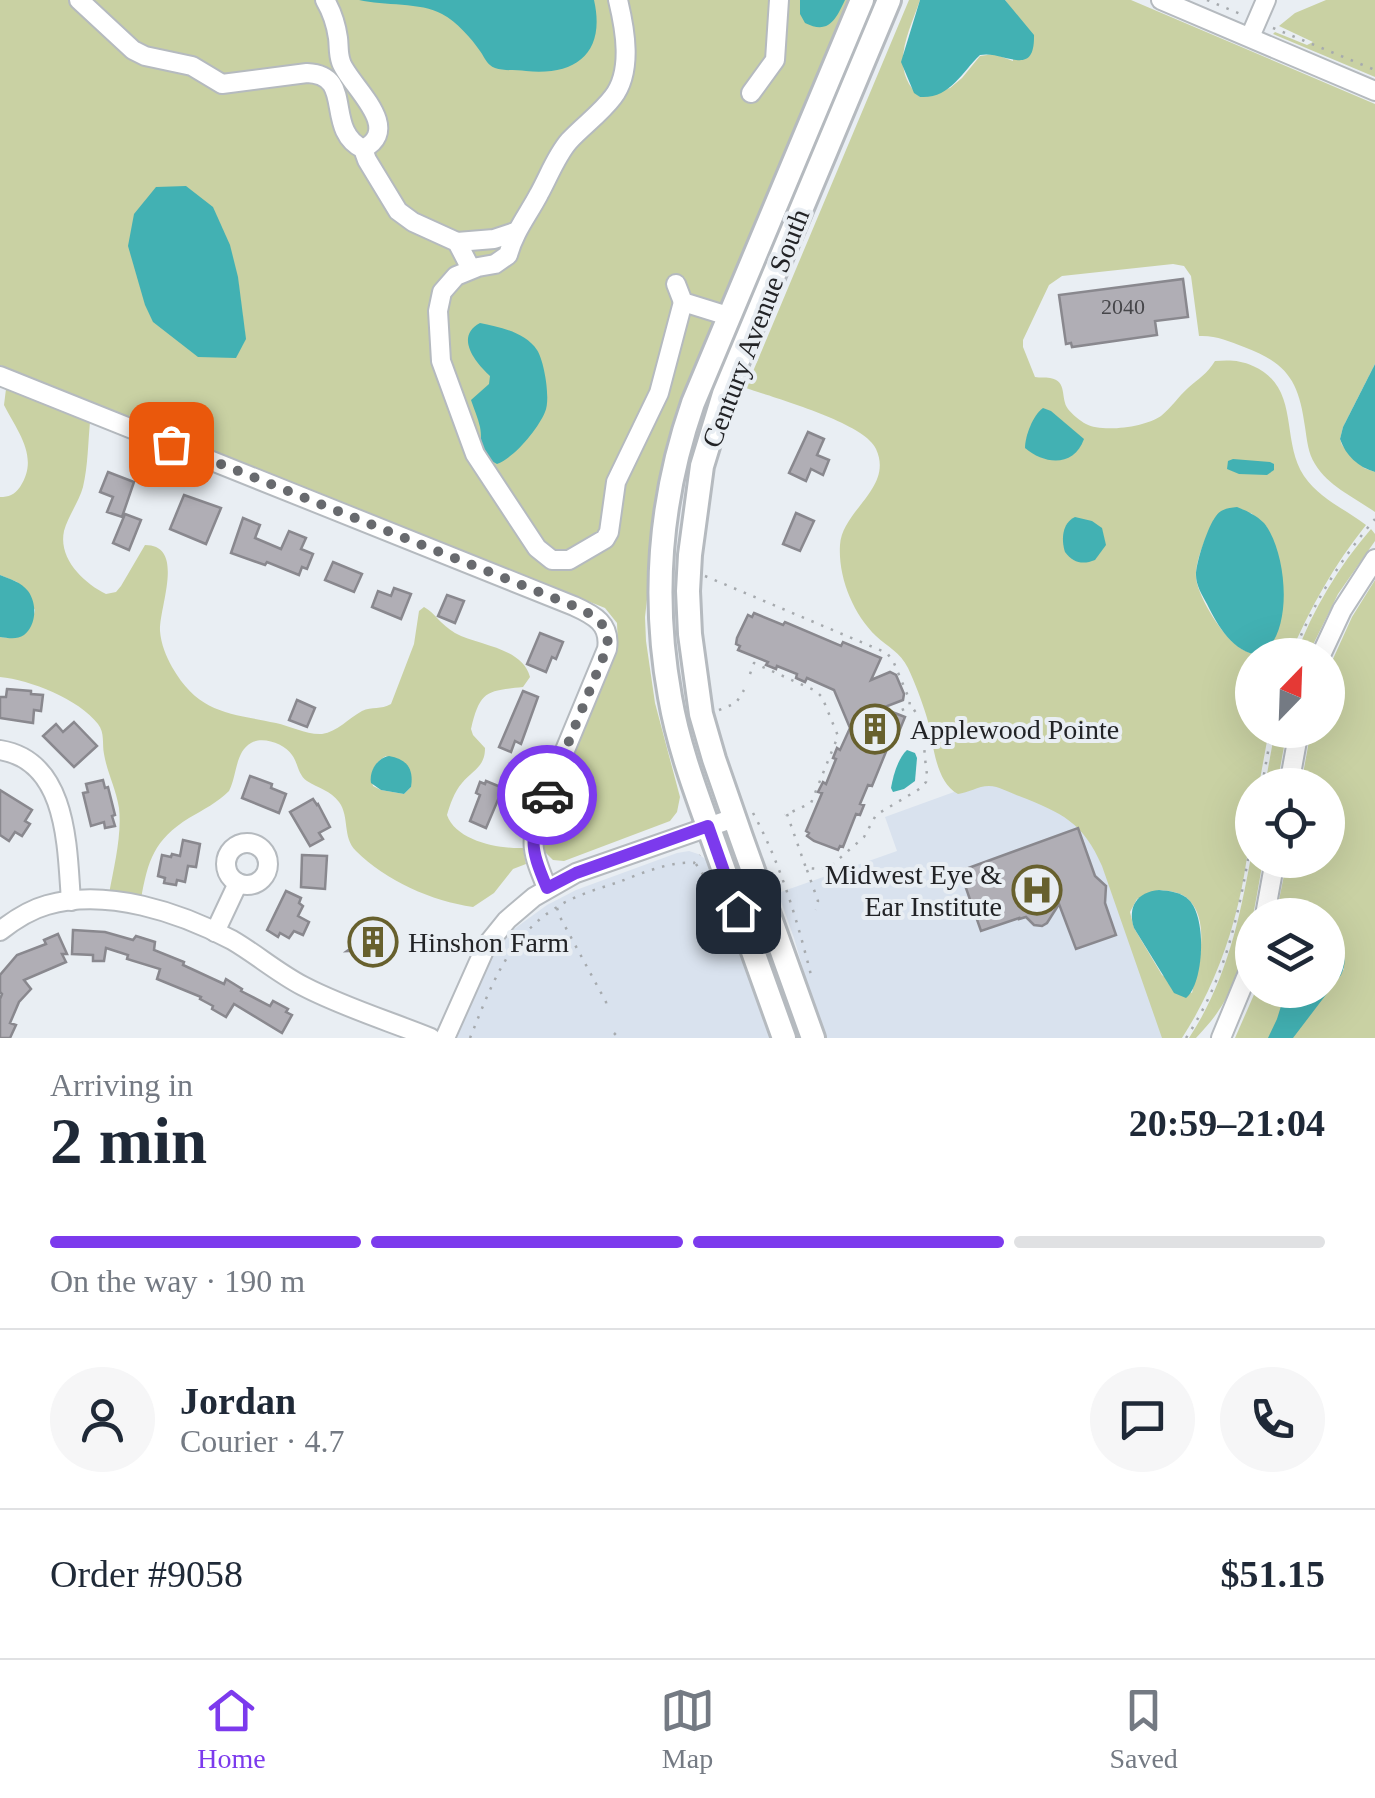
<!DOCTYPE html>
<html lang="en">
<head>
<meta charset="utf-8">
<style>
	:root { --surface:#fff; --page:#f6f6f7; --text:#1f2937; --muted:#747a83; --line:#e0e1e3; --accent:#7c3aed }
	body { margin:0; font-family:"Times New Roman",serif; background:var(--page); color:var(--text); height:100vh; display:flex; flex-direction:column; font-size:38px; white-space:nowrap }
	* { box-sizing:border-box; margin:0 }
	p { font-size:32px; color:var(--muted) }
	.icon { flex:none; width:55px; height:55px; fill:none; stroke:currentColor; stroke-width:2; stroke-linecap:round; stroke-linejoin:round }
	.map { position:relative; height:1038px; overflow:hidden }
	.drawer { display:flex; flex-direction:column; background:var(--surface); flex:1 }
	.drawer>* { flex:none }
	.needle { width:65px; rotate:23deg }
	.buttons { position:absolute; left:1235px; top:638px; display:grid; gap:20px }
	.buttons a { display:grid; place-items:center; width:110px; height:110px; border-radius:50%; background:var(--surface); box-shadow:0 10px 40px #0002; font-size:50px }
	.pin { position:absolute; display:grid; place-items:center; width:85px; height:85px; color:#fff; margin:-42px; border-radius:20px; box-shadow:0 5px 15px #0006 }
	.courier { position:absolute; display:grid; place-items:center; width:100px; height:100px; margin:-50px; border:8px solid #7c3aed; border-radius:50%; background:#fff; color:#222; box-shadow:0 2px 12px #0007 }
	.head em { font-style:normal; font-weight:600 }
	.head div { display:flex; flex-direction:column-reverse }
	.head { display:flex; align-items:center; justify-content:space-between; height:170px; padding:0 50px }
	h1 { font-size:65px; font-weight:600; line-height:75px }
	.bar { display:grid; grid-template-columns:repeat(4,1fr); gap:15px 10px; align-content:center; height:120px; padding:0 50px }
	.bar i { height:12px; border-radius:8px; background:var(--line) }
	.bar .on { background:var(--accent) }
	.bar p { grid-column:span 4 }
	.line { display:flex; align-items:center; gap:25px; padding:0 50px; border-top:2px solid var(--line) }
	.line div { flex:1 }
	.round { display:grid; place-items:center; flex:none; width:105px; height:105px; border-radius:52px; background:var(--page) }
	.menu { display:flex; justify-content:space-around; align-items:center; height:140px; border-top:2px solid var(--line); background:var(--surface); font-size:28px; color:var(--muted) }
	.menu a { display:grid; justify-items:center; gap:5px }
	.menu .on { color:var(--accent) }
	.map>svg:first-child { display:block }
	.built { fill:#d9e2ee }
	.green { fill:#c9d1a3; fill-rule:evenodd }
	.water { fill:#42b1b3 }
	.building { fill:#b0aeb5; stroke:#89888e; stroke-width:2.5 }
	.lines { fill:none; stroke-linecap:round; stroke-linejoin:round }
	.minor-casing { stroke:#b5babf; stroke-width:22 }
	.major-casing { stroke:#b5babf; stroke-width:28 }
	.path { stroke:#a6aaae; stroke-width:2.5; stroke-dasharray:2.5 8; stroke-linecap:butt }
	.minor { stroke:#fff; stroke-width:18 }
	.major { stroke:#fff; stroke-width:22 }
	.done { stroke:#686a6e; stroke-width:10; stroke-dasharray:0 18 }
	.route { stroke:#7c3aed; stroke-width:12 }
	.labels { text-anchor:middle; stroke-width:8; stroke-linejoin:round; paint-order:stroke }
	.number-label { font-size:22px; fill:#46464a }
	.street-label { font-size:28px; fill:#222326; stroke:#e9eef3 }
	.poi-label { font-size:28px; fill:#222326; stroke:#e9eef3; text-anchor:start }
</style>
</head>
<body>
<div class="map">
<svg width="1375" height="1038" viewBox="0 0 1375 1038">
	<rect width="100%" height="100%" fill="#e9eef3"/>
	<g class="built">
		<polygon points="987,780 1091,824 1168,1038 823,1038 794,938 778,893 897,851 885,817"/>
		<polygon points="689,851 698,854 710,862 774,1038 457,1038 489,963 502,942 514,929 547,905 576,890 677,853"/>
	</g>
	<g class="green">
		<polygon points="0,0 852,0 692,380 653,547 645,617 646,641 655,703 680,797 677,812 670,821 564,861 553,860 543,850 542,838 546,822 618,647 617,623 605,608 0,365"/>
		<polygon points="899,0 903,0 739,391 737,384"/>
		<path d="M909,0H920C909,33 888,68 920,97L950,88L962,78L980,56L994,54L1013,61V11L1005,0H1131L1375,104V364L1343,427L1340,439L1342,445L1364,468L1375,472V512C1354,497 1329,487 1315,464C1308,453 1307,440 1305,427C1299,381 1287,363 1244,347C1229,341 1215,335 1199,336L1191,276L1184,266L1173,264L1062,276L1049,285L1023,340V347L1035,377C1040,378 1045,377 1050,378C1068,381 1060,398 1068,409C1072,414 1080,421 1086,424C1102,433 1146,427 1161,416C1171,408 1178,397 1188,388C1198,379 1207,374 1215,361C1229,360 1240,360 1253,366C1301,387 1280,440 1304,476C1320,499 1345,509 1366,525C1334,565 1310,608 1290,655H1260L1264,654L1267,527L1251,513L1214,519C1208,535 1197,554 1196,573C1194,591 1220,632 1234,643C1240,649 1248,652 1255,655H1252V730H1269L1259,785H1252C1252,873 1230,964 1182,1038H1162L1102,866C1083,822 1062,813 1019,796C1010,793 999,786 989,786C978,786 968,793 958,794C934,781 934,742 927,718C922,701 915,683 908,668C900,652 888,647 876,636C853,614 838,577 840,545C842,510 894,488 876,449C865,423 774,398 746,388ZM1159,890C1170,891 1182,892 1189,900C1211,922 1198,968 1192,993L1162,975L1134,928L1130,912L1137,899Z"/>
		<polygon points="1326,0 1375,0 1375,77 1273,34 1275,32 1307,45 1313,42 1279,26 1295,13"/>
		<path d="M6,389L90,422C88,443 88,466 83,487C79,502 68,516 64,531C58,559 84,583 106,594L116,592L121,586L145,545C186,545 159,607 160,631C161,644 166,656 172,667C199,714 229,713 276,723C290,726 307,735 322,734C337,732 349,718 362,711C372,706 381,710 391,704L414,644L419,611L424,607C435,613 440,624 455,633C479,646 522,647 530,677L523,687C487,691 480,690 471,729L473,735L485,748C485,767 473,770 462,783C454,792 450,805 447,815C456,841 499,849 523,848L526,864L513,869L494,893L473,907C432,901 386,881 356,851C342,837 350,817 339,802C331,791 318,788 307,781C298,775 298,763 292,755C285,744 263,736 251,743C235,752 237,776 229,791C218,802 203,810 189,818C154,840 148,860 141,899L109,894C114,866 122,836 119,808C116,789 107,772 104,754C102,744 105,733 98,724C79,699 30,680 0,677V637C21,640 31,630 35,610L17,582L0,575V497C9,497 14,495 20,487C40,457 17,431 4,405ZM386,756L411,787L404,794L381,790L373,786C369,773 374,763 386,756Z"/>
		<path d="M1371,529L1375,534V541L1338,594L1308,655H1296C1313,609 1339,566 1371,529Z"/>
		<polygon points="1375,580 1375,1038 1235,1038 1256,990 1328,990 1334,985 1344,969 1338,944 1328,937 1328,915 1276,915 1287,860 1328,860 1328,785 1301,785 1311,730 1328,730 1328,670 1352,617"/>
		<polygon points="1275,730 1287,730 1277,785 1265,785"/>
		<path d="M1252,851V860H1263C1255,906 1245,975 1217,1013C1211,1022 1203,1030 1196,1038H1189C1227,980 1240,918 1252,851Z"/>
	</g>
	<g class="water">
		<path d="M359,0H594C606,53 576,76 526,71C517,70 504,71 495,68C487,65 485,58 480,51C471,38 457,22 442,14C421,2 384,6 359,0Z"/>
		<path d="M800,0H845C836,19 829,35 805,23L800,14Z"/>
		<path d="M920,0H1005L1034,35C1035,80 1004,50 980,55C961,73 950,99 920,97L914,93L901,62Z"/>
		<polygon points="186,186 213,207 230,245 238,277 246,339 236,358 198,357 153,322 145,305 128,246 134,214 156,187"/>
		<path d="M480,323C499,327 525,332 537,350C544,360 551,400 545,412C538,429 514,458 497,464C472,450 484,448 480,427C478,418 474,409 471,400L489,384L490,376C476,363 454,337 480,323Z"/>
		<path d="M1375,364V472C1358,467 1346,456 1340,439L1343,427Z"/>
		<path d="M1043,408L1051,411L1084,439C1074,467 1045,465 1025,448C1025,436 1033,415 1043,408Z"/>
		<polygon points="1233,459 1270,462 1274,464 1274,470 1267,475 1239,474 1227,469 1228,461"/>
		<path d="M1237,507C1247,511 1256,515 1264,523C1287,551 1295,634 1260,655C1233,653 1218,626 1207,604C1202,595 1196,585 1196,575C1196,562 1208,526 1216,516C1221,509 1228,508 1237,507Z"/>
		<path d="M1075,517L1092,521L1102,528L1106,545L1095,560C1083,565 1073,563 1065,552C1061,540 1062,523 1075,517Z"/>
		<path d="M0,575C10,579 21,582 28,591C37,603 37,625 24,635C17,640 8,638 0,637Z"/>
		<path d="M907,750L915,753L917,758L915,781L904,789L893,792L891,788C893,776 898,758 907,750Z"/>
		<path d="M389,756C407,759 414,769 411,787L404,794L381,790L371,783C369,771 377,758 389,756Z"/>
		<path d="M1159,890C1170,891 1181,892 1189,900C1207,918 1204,983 1186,998L1174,993L1134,928C1127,907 1137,892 1159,890Z"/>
		<path d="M1328,937C1343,947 1349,958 1341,975L1293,1038H1268L1277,1019L1286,990H1328Z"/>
	</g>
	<g class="building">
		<polygon points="1183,279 1188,317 1155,321 1157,335 1072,347 1071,343 1066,344 1059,295"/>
		<polygon points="808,432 824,439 817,455 829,460 823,475 811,469 806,481 789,473"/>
		<polygon points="108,472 134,482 122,517 107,512 113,497 100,492"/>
		<polygon points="184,495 221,508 206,544 170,529"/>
		<polygon points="796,513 814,521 800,551 783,544"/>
		<polygon points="125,514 141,520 129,550 113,543"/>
		<polygon points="243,518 260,525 255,538 281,549 289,531 306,538 301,549 313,554 307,569 302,567 299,575 267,562 265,565 231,553"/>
		<polygon points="333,562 362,574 354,592 325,580"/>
		<polygon points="394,588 411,594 401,619 372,607 378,591 391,596"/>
		<polygon points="447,595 464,601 455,623 438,616"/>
		<polygon points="754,613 783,625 785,622 841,646 843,642 881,658 871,680 890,672 896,675 904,694 903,700 882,708 905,717 898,734 894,732 872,786 868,785 860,804 864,805 860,815 856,814 843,847 840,846 838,850 814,841 807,836 809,833 806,831 822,793 818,792 823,782 826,784 836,759 833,758 837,748 840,750 850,728 834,690 807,678 805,682 796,678 797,674 777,666 776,669 766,665 768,662 738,650 740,646 736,644 737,638 748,615 752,617"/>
		<polygon points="540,633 563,642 556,659 552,657 546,672 527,664"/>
		<polygon points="7,689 31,691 31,694 43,695 41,711 34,710 33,723 0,718 0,697 6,697"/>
		<polygon points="523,691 538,697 521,744 515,741 511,752 499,747"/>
		<polygon points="297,700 315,708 307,727 289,720"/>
		<polygon points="74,722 97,746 74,767 43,736 56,724 63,732"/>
		<polygon points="250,776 272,784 271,788 286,794 279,813 242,798"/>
		<polygon points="103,780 105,788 108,787 115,815 112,816 115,826 105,828 104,822 91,826 83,793 88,792 86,784"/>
		<polygon points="486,781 503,788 486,828 470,821 480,795 476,793 480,782 485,784"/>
		<polygon points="0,790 32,810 25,821 30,824 22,836 15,832 9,841 0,835"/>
		<polygon points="313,799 317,805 318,804 330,827 319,833 323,839 310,846 290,812"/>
		<polygon points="1078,828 1095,876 1106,886 1105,903 1116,935 1076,949 1059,904 1047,923 1042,926 1034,925 1026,917 1019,919 1019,918 981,931 960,871"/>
		<polygon points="183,840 200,844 196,867 188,866 185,882 177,880 176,885 164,883 165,878 158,876 162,855 171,857 172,854 180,856"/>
		<polygon points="302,855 327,856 325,889 301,887"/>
		<polygon points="286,891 301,898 299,903 303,906 298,916 309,922 303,935 294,931 289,938 280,933 278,937 267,930"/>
		<polygon points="73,930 105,932 133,940 136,936 155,942 154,950 184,962 183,965 224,984 226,979 242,989 241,991 270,1006 273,1001 288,1009 286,1012 292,1015 282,1033 234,1004 226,1017 212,1009 213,1006 200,999 201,997 157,979 160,969 127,959 128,955 106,948 104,961 93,961 93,955 72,954"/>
		<polygon points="379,931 386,940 370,950 347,951 371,934 373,935"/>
		<polygon points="58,934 67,954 62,954 66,962 24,980 31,989 19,1002 10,1023 16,1025 10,1038 0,1038 0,999 2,994 0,992 0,975 17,955 46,944 44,940"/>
	</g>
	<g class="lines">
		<g class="minor-casing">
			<g id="minor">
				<path d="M79,0L133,50L145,56L192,66L222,84L307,73C356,75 323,129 363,149L367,160L398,211L413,222L457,242L471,269"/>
				<path d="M325,0C332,12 336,24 338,38C339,45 338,54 341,62C348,84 405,128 363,149"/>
				<path d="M618,0C625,29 633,71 613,97C601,113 583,126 569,141C556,156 549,176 539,194C528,215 514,232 508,255L495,264L478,267L456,276L442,292L438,311L441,361L475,454L537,548L552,560H569L605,539L609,532L616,482L659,393L683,302"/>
				<polyline points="1161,0 1375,91"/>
				<polyline points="1250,37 1266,0"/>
				<polyline points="751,93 775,60 779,0"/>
				<polyline points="457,242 494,239 515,232"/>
				<polyline points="676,284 683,302 728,316"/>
				<path d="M0,376L574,606C594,615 611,624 607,649L541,808C528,843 533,854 547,888"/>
				<polyline points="1321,655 1342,610 1375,559"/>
				<path d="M0,750C68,761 67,847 71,901"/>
				<polyline points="1289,785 1299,730"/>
				<circle cx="247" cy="864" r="21"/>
				<polyline points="1265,915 1275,860"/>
				<path d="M0,931C14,920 29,910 47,905C107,888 179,912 232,940C256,954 278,973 303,986C343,1007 389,1021 431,1038"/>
				<polyline points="215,932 238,883"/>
				<polyline points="445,1038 486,946 507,920 534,897 576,873 734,818"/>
				<polyline points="1221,1038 1252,963"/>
			</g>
		</g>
		<g class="major-casing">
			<g id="major">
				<path d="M784,1038C762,976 739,913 717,851C699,800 679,750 670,697C652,598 660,498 693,403L862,0"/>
				<polyline points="813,1038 741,837 714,759 701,714 690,634 688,591 690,555 702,466 724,394 889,0"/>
			</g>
		</g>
		<g class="path">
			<polyline points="1207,0 1243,15"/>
			<polyline points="1273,28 1375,70"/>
			<polyline points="705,576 887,653 894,663 910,701 909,707 897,712"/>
			<path d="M1293,655C1312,605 1340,560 1375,519"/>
			<polyline points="750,674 754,663 816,691 822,697 838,736 811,803 785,815"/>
			<polyline points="719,710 736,703 744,690"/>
			<polyline points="1262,785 1272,730"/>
			<path d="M753,813C781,864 798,923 812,979"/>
			<path d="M787,814L806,868L821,869L832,865L864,837L876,815L921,788L926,782L927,774C923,752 926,721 910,705"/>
			<polyline points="696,864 708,882"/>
			<polyline points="807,870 818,901 816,910"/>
			<polyline points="557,908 560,917 606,1002 607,1008"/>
			<polyline points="614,1033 619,1038"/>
			<path d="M470,1038C490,989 507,939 554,909C573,896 597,889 619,882C642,873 670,861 694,863L700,855"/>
			<path d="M1186,1038C1228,974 1239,911 1252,837"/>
		</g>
		<use href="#minor" class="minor"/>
		<use href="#major" class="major"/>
	</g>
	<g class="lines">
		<path class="done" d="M171,444L574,606C594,615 611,624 607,648L547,795"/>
		<path class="route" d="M547,795C529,838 529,845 547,888L576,873L708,826L738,911"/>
	</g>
	<defs>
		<g id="building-ring" transform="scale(2.5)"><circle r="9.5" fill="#e9eef3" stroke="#67602d" stroke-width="1.5"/><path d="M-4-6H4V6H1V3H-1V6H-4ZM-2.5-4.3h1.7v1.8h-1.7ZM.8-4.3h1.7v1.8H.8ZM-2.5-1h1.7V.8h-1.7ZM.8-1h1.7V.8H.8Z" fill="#67602d"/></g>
		<g id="hospital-ring" transform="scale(2.5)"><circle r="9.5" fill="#e9eef3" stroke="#67602d" stroke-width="1.5"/><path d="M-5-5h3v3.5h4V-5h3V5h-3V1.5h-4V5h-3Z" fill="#67602d"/></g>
	</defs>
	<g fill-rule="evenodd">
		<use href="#building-ring" x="875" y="729"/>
		<use href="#hospital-ring" x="1037" y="890"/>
		<use href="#building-ring" x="373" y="942"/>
	</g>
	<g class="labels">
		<g class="number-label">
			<text x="1123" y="314">2040</text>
		</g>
		<g class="street-label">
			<text transform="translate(755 328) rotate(-69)" y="10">Century Avenue South</text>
		</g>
		<g class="poi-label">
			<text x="910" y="739">Applewood Pointe</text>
			<text x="1002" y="884" text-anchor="end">Midwest Eye &amp;<tspan x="1002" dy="32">Ear Institute</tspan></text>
			<text x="408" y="952">Hinshon Farm</text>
		</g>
	</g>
</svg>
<div class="buttons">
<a><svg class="needle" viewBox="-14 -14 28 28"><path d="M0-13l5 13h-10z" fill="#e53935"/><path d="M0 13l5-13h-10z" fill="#747a83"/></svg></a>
<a><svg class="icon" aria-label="locate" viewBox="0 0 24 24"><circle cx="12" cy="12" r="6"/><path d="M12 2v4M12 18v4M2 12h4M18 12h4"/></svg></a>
<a><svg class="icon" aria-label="layers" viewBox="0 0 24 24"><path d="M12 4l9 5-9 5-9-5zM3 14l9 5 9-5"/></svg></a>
</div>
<div class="pin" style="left:171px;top:444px;background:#ea580c"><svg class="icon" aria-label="bag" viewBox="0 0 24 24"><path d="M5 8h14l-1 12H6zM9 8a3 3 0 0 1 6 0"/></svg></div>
<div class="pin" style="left:738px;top:911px;background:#1f2937"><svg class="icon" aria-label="home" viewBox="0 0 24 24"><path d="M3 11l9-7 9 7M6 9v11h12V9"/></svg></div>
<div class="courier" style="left:547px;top:795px"><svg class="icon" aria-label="car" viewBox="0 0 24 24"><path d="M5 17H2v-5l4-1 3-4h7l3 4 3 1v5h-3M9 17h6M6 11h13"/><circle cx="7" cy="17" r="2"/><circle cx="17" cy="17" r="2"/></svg></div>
</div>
<section class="drawer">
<div class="head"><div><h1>2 min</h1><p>Arriving in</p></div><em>20:59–21:04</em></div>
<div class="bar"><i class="on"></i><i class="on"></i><i class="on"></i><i></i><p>On the way · 190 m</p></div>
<div class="line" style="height:180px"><a class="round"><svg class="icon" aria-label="person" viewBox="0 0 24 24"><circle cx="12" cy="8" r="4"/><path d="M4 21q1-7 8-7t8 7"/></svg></a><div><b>Jordan</b><p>Courier · 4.7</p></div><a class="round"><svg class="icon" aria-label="chat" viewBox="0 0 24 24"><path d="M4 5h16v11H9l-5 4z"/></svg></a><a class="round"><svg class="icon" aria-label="phone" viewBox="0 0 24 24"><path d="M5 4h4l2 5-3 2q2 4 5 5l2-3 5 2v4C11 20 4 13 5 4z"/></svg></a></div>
<div class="line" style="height:130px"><div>Order #9058</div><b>$51.15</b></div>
</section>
<nav class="menu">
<a class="on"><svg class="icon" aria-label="home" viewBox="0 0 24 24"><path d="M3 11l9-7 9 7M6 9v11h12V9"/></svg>Home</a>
<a><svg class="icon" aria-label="map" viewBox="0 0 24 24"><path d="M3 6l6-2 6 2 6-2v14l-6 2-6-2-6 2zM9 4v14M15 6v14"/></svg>Map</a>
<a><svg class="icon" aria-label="saved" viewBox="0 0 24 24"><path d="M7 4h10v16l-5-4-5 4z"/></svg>Saved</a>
</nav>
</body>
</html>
